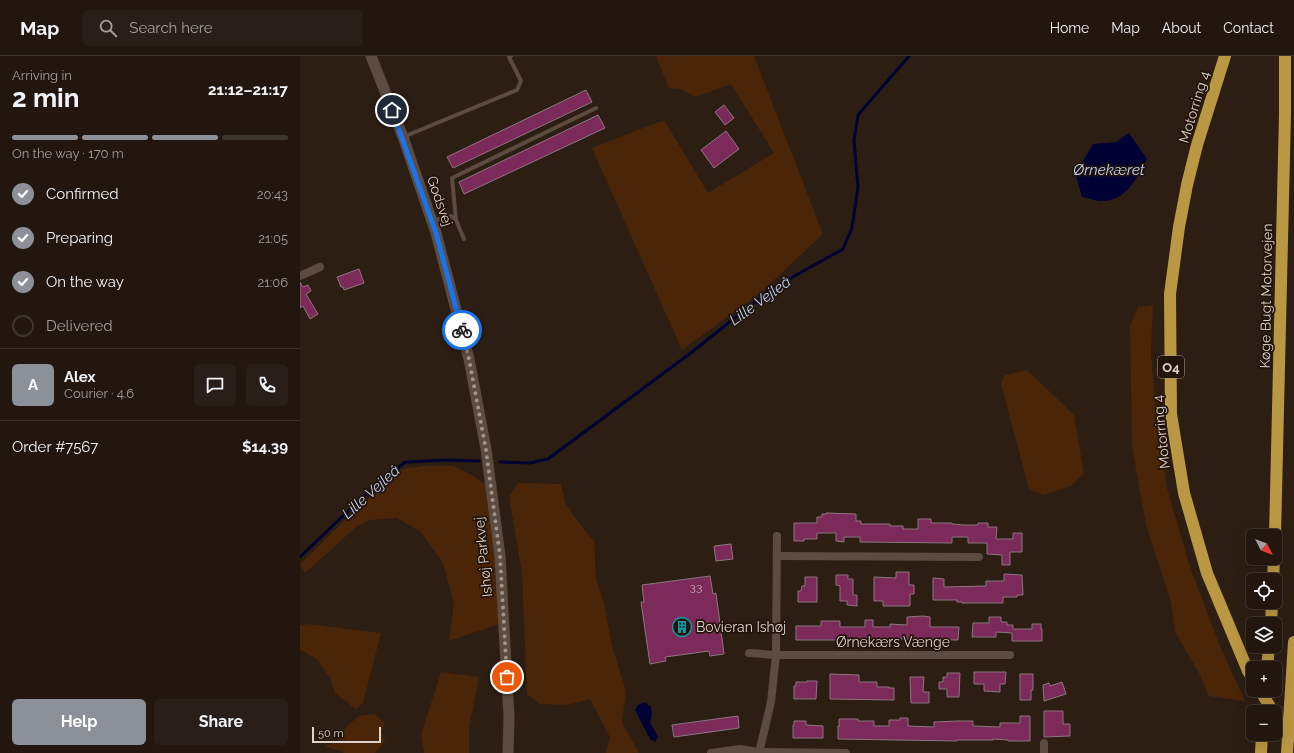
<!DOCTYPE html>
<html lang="en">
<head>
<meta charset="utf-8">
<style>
	:root { --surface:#22160f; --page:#2a1f18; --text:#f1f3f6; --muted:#a29f9e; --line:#3f352f; --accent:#8c9099 }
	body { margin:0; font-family:Raleway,sans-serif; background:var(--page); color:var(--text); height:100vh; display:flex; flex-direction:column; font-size:15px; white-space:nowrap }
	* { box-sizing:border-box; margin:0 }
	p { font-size:13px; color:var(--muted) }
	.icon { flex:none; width:22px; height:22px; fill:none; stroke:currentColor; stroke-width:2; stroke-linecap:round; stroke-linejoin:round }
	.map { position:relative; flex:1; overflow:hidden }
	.panel { display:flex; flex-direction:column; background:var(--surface); width:300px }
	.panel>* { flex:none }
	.needle { width:26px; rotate:132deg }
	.fabs { position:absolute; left:946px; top:473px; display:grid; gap:8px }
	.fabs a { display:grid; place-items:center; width:36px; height:36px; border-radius:6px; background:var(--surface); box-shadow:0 4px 16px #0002,0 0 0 1px var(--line); font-size:20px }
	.scale { position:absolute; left:12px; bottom:10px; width:69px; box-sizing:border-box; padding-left:4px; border:2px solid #ded3cc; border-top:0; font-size:11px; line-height:14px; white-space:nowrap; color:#ded3cc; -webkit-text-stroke:3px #23140b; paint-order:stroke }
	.pin { position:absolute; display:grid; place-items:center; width:34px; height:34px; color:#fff; margin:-17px; border:2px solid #fff; border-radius:50%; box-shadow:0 1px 4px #0007 }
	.courier { position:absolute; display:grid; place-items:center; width:40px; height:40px; margin:-20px; border:3px solid #1a73e8; border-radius:50%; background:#fff; color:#222; box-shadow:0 1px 5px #0007 }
	.headline em { font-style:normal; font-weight:700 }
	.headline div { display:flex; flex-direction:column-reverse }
	.headline { display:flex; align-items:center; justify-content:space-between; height:68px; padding:0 12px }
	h1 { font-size:26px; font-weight:700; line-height:30px }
	.bar { display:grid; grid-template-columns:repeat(4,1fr); gap:6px 4px; align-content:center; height:48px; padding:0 12px }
	.bar i { height:5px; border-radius:3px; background:var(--line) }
	.bar .on { background:var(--accent) }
	.bar p { grid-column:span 4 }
	.line { display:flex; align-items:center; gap:10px; padding:0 12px; border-top:1px solid var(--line) }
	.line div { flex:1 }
	.round { display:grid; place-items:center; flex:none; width:42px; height:42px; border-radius:6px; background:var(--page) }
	ol { padding:0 12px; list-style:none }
	li { display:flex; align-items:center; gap:12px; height:44px }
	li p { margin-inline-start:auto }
	li .icon { padding:4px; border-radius:50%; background:var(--accent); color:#fff; stroke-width:4 }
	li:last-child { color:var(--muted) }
	li i { width:22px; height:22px; border:2px solid var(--line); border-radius:50% }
	.action { display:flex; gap:8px; margin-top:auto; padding:8px 12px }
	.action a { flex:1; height:46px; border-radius:6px; background:var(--accent); color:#fff; font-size:16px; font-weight:700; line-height:46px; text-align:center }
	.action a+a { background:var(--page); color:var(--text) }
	header { display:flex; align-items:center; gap:24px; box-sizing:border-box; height:56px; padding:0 20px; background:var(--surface); border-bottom:1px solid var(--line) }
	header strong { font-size:19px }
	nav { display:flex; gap:22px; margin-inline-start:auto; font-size:14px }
	.search { width:280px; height:36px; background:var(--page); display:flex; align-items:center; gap:10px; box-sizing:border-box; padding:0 14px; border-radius:6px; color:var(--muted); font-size:15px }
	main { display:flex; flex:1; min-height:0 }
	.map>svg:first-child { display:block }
	.green { fill:#4a2508 }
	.water { fill:#000233 }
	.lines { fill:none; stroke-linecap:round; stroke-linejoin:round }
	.stream { stroke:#000233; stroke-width:3 }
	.building { fill:#7b2a59; stroke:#8c7680 }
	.lane { stroke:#5c4b40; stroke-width:4 }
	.street { stroke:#5c4b40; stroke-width:8 }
	.secondary { stroke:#5c4b40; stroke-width:11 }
	.highway { stroke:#ba9742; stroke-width:12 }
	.done { stroke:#a0948c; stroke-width:4; stroke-dasharray:0 7.2 }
	.route { stroke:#1a73e8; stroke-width:5 }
	.labels { text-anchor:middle; stroke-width:3.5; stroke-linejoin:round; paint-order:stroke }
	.number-label { font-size:12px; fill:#c5a9af }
	.shield { fill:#23140b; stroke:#a69a92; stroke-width:1 }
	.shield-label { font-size:13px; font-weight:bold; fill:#ded3cc }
	.street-label { font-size:14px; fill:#ded3cc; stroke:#23140b }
	.poi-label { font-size:14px; fill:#ded3cc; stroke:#23140b; text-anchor:start }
	.water-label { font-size:15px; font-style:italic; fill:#b9d2fa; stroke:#23140b }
</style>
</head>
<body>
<header>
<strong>Map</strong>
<div class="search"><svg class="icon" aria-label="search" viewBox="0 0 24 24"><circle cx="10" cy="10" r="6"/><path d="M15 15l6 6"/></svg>Search here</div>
<nav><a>Home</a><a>Map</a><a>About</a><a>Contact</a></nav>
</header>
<main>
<section class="panel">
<div class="headline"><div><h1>2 min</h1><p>Arriving in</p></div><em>21:12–21:17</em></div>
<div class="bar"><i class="on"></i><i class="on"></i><i class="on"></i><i></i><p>On the way · 170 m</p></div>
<ol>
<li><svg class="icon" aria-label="check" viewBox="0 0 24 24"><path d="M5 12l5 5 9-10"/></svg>Confirmed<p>20:43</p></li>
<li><svg class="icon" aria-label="check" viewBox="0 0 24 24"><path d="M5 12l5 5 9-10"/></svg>Preparing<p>21:05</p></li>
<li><svg class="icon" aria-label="check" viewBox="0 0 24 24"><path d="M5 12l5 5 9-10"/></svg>On the way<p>21:06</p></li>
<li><i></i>Delivered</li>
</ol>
<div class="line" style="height:72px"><b class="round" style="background:var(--accent);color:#fff">A</b><div><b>Alex</b><p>Courier · 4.6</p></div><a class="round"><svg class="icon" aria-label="chat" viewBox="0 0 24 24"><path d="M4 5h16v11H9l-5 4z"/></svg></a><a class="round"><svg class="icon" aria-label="phone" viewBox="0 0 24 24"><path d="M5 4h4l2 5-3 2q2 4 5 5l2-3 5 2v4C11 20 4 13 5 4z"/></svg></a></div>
<div class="line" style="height:52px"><div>Order #7567</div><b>$14.39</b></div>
<div class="action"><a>Help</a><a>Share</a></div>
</section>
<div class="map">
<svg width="994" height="697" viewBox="0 0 994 697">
	<rect width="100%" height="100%" fill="#2d1e14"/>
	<g class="green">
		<polygon points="356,0 454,0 523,178 460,237 382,294 292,92 364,64 408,137 474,97 431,28 396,41 380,33 369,32"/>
		<polygon points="853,249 851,296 857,370 867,432 889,508 919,588 945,645 909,640 899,617 875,576 871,546 846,469 832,391 830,270 838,251"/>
		<polygon points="727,314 774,359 784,417 771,430 744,439 729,433 701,328 705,319"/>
		<polygon points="124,410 153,410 172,419 186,429 196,511 199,568 149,585 154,547 143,507 121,476 97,462 70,464 56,471 5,517 0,508 48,461 102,413"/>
		<polygon points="218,427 261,428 265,446 273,459 294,486 296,523 304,547 312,590 326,635 322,666 339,697 306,697 310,681 290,643 265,649 240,648 227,638 222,517 209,440"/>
		<polygon points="7,568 81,577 63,647 56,653 35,637 30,622 18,604 0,593 0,569"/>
		<polygon points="141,616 179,621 169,672 169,697 124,697 124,695 121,679"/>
		<polygon points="74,658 85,667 81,675 85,685 75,697 44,697 41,695 24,690 37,686 47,670 59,660"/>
	</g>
	<g class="water">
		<path d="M829,77L847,103C837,121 828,143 804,145C797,146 789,142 782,141L776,120L779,112L793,88L816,86Z"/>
		<polygon points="345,646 351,651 352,658 350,666 358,681 355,686 350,683 335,654 338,649"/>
	</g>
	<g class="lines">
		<g class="stream">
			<polyline points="200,406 229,407 248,403 392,296 471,233 543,193 552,172 558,131 554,84 558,59 609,0"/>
			<polyline points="0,501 66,438 105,406 147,404 179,405"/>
		</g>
	</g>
	<g class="building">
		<polygon points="286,34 292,46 153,112 147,101"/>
		<polygon points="424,49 434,62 425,69 415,56"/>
		<polygon points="298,59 305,72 164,138 159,126"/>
		<polygon points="426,75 439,93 414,112 401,94"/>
		<polygon points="59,213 64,227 44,234 43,231 41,231 37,221"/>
		<polygon points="0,226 3,231 8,229 11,235 6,238 18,258 10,263 3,250 0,252"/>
		<polygon points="526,457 556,458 556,465 561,465 561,468 590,468 590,470 603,470 603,473 618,473 618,463 631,463 631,467 652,467 652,468 664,469 678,469 678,467 688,467 688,471 697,471 696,483 713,483 713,477 722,477 722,496 710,496 710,509 702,509 702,499 687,498 687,487 668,487 668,481 652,481 652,487 560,486 560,481 544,481 544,486 536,485 536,477 517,477 517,483 504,483 504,485 494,485 494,467 517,467 517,461 522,461 522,458 526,458"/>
		<polygon points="431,488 433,503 416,505 414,490"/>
		<polygon points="596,516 609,516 609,529 614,529 614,538 610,538 610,550 583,550 583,545 574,545 574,521 596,522"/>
		<polygon points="704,518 722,519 723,539 717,539 717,541 703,541 703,547 662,547 662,546 657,546 657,544 633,544 633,522 644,523 644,531 686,530 686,525 704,525"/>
		<polygon points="536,519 548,519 548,523 553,523 553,539 557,539 557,550 547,549 547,545 540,545 540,530 536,529"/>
		<polygon points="410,520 413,538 416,537 424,598 410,600 409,595 365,601 366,605 350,608 341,546 344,546 342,529"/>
		<polygon points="505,521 517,521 517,546 498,546 498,535 501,535 502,530 505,530"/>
		<polygon points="623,560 630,561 630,571 659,571 658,584 622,584 622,585 611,585 611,583 589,583 589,584 496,584 496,570 521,570 521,565 540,565 540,571 565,571 565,564 573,564 573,571 590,571 590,568 607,569 607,561"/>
		<polygon points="689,561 701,561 701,566 707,566 707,569 713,569 713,573 732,573 732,568 741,568 741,573 742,573 742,585 712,585 712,577 696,576 696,581 672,581 673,567 689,567"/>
		<polygon points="674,616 706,616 705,628 700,628 700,636 684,635 684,628 674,628"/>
		<polygon points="647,617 660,617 659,641 647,641 647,633 639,633 639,626 643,626 643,621 647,621"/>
		<polygon points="530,618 559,619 559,626 577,626 577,631 589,631 589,632 594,632 594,644 530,643"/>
		<polygon points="720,618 733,618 733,634 731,634 731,644 720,644"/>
		<polygon points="610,621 624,621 623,636 629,636 629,647 611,647"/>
		<polygon points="507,625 517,625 516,643 494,643 494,630 496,630 496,626 507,626"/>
		<polygon points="762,626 766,638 744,645 743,629 749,627 750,630"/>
		<polygon points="744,655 763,655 763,668 770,668 770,680 744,681"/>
		<polygon points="438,660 439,672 374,681 372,669"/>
		<polygon points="720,660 730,660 730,685 708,685 708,684 693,683 693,684 657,684 657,685 538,683 538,670 540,670 539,668 539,663 558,663 558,665 574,665 574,670 589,670 589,664 600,664 600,662 608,662 608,670 634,671 634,666 657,665 673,665 673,670 700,671 700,667 720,667"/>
		<polygon points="494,665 506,665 506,669 523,670 523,682 493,682 493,669 494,669"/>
	</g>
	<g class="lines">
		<g class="lane">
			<polyline points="103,81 217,34 221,25 209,1 211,0"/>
			<polyline points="156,164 152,122 296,52"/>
			<polyline points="133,165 151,160 156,164 164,183"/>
		</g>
		<g class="street">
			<polyline points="0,220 20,211"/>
			<polyline points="478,500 679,501"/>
			<polyline points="449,597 476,599 710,599"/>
			<polyline points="411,697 440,693 459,696 546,697"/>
			<polyline points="459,697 471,646 476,599 477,480"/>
			<polyline points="744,697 744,687"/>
		</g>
		<polyline class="secondary" points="71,0 103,81 136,177 169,303 186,393 200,500 209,661 208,697"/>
		<g class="highway">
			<polyline points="925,0 897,89 887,129 879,171 870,238 871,358 884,437 907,517 948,615 953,623"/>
			<polyline points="975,480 985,58 985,0"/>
			<polyline points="973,524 974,502"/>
			<polyline points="971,568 972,546"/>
			<polyline points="967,612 969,590"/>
			<polyline points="960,634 973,656"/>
			<polyline points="975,659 990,681"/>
			<polyline points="961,697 962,678"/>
			<polyline points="987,697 994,586"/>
		</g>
	</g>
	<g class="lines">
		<polyline class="done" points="162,274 169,303 186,394 200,500 207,621"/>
		<polyline class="route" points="92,54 136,177 162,274"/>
	</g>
	<defs>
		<g id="building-ring" transform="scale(1)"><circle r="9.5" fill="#23140b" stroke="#0f9aa8" stroke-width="1.5"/><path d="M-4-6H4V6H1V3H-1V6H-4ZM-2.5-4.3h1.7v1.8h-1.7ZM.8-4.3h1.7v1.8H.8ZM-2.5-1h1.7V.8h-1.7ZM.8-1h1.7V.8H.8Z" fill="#0f9aa8"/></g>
	</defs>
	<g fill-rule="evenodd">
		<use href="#building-ring" x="382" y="571"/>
	</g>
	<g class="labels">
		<g class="number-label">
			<text x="396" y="535">33</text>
		</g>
		<rect class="shield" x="858" y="300" width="26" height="22" rx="3"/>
		<g class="shield-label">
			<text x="871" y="316">O4</text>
		</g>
		<g class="street-label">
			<text transform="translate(894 51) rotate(-73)" y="5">Motorring 4</text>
			<text transform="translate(140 145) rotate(71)" y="5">Godsvej</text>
			<text transform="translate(966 240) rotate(-89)" y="5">Køge Bugt Motorvejen</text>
			<text transform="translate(861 376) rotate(-96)" y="5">Motorring 4</text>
			<text transform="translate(183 501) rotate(-96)" y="5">Ishøj Parkvej</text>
			<text x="593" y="591">Ørnekærs Vænge</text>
		</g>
		<g class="poi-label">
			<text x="396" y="576">Bovieran Ishøj</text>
		</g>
		<g class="water-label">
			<text x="809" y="119">Ørnekæret</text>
			<text transform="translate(460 245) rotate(-36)" y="5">Lille Vejleå</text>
			<text transform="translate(71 436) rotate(-42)" y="5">Lille Vejleå</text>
		</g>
	</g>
</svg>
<div class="fabs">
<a><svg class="needle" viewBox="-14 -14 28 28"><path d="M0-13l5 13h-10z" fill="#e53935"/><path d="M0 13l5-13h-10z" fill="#a29f9e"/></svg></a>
<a><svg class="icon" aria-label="locate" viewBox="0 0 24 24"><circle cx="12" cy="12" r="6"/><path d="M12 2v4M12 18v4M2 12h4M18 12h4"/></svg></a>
<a><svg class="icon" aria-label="layers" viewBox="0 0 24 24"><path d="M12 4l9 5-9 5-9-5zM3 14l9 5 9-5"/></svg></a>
<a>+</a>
<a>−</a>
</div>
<div class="scale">50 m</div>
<div class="pin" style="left:207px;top:621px;background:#ea580c"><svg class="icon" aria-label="bag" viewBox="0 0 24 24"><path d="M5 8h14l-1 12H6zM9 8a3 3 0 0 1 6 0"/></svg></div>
<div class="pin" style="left:92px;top:54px;background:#1f2937"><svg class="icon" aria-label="home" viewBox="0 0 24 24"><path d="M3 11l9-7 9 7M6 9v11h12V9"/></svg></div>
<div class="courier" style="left:162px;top:274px"><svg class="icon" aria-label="bike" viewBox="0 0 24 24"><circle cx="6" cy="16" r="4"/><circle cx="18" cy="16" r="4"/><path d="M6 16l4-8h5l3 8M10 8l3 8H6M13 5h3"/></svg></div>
</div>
</main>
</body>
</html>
